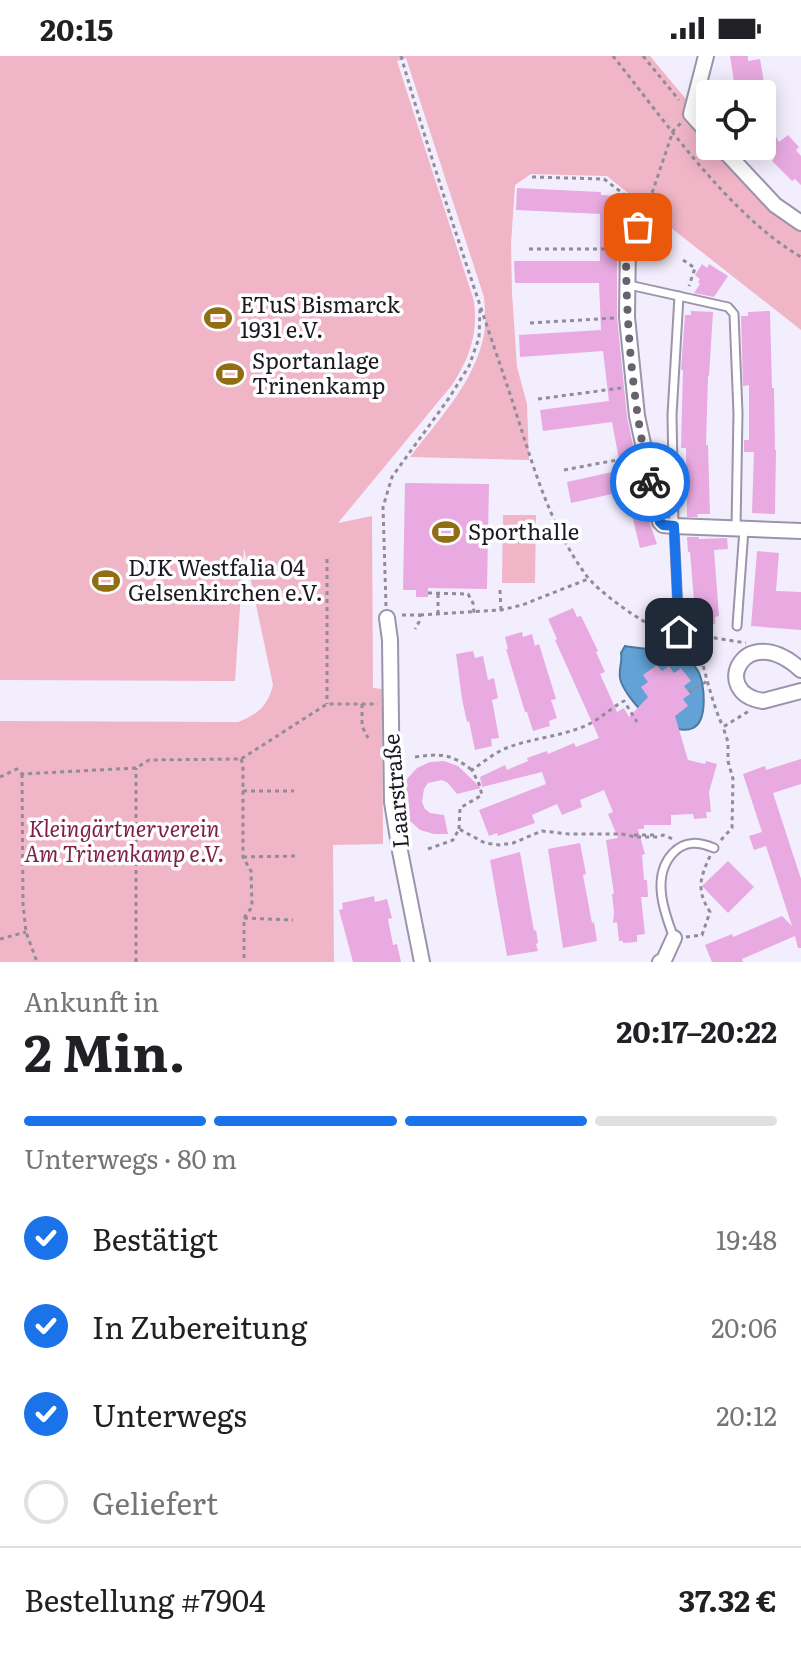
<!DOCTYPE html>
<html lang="de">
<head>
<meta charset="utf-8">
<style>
	:root { --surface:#fff; --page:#f6f6f6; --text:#202124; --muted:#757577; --line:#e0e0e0; --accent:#1a73e8 }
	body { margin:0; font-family:Literata,serif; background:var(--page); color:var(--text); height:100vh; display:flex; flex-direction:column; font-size:30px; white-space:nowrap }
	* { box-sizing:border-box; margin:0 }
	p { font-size:26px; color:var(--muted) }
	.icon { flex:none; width:44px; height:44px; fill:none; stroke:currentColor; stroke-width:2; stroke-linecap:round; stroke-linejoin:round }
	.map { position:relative; height:906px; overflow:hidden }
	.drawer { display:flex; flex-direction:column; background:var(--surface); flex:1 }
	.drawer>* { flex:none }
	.fabs { position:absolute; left:696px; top:24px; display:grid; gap:16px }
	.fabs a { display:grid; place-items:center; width:80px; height:80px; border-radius:8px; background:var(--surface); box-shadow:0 4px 20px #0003; font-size:40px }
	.pin { position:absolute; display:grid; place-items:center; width:68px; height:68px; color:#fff; margin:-34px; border-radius:16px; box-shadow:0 4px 12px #0006 }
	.courier { position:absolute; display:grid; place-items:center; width:80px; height:80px; margin:-40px; border:6px solid #1a73e8; border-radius:50%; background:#fff; color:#222; box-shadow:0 2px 10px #0007 }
	.headline em { font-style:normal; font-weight:700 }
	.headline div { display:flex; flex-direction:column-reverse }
	.headline { display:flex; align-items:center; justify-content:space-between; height:136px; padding:0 24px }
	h1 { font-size:52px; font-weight:700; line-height:60px }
	.bar { display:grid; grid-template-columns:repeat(4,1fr); gap:12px 8px; align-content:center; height:96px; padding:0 24px }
	.bar i { height:10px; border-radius:6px; background:var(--line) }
	.bar .on { background:var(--accent) }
	.bar p { grid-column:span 4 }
	.line { display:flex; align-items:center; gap:20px; padding:0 24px; border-top:2px solid var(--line) }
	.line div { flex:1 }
	ol { padding:0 24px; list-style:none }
	li { display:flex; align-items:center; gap:24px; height:88px }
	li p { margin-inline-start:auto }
	li .icon { padding:8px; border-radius:50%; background:var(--accent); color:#fff; stroke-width:4 }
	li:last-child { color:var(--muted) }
	li i { width:44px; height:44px; border:4px solid var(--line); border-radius:50% }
	.status { display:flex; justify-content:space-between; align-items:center; height:56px; padding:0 40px; background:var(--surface); direction:ltr }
	.status svg { height:22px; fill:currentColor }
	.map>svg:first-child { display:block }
	.green { fill:#f0b5c7 }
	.water { fill:#62a2d6; stroke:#4d79a0; stroke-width:2 }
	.building { fill:#e8aae1 }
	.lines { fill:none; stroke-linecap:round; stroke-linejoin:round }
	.service-casing { stroke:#9c94aa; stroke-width:11 }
	.minor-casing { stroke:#9c94aa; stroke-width:18 }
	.path { stroke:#918c98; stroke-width:3; stroke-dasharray:4 4; stroke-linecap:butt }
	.service { stroke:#fff; stroke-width:7 }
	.minor { stroke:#fff; stroke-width:14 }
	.done { stroke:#67636e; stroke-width:8; stroke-dasharray:0 14.4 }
	.route { stroke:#1a73e8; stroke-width:10 }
	.labels { text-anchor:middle; stroke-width:7; stroke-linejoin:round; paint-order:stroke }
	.poi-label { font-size:22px; fill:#1c1821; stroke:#fefefe; text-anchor:start }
	.street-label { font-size:22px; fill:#1c1821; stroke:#fefefe }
	.park-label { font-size:22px; font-style:italic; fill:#7e2148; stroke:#fefefe }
</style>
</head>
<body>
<div class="status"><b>20:15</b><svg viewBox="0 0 49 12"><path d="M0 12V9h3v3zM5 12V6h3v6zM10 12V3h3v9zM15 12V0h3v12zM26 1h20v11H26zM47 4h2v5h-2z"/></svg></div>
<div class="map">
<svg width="801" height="906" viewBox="0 0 801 906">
	<rect width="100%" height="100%" fill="#f3eefd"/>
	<g class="green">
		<path d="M0,0H650L710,72V90H725L752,123L801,164V274L656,160V147L639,146L607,120L531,118L515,129L511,188L512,237L517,311L527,348L529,404L410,401C439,363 474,327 484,279C486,267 485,254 484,241L406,2L397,5L474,245C478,278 470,301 452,329L338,467L372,460L373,632L382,633L383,788L333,789L334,906H0V665L238,666C257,659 268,650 273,629L244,492L235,625L0,624Z"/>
		<polygon points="503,459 536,459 535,527 502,527"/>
	</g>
	<path class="water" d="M625,590C644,594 669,592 685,602C690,605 695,610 698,615C705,627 708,665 693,672C681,679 653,664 643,656C635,649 625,636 621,626C617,615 623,607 621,597Z"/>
	<g class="building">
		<polygon points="730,0 748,0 748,5 760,3 766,38 736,38"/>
		<polygon points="762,56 779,86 788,79 799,91 796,94 801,100 801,129 795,123 792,125 772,105 774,103 762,88"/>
		<polygon points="517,132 601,136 601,139 619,140 619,152 617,152 617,261 627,361 650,468 657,488 640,492 626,435 571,447 567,426 621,414 612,366 543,375 540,354 609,345 603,295 520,301 519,279 601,274 599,227 515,227 514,205 600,205 600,158 516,154"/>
		<polygon points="702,208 707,212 709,208 728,220 714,241 694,237 700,228 698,226 700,223 695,219"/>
		<polygon points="691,255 713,256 709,320 708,320 706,389 708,389 710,458 697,458 698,461 687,461 686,392 681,392 683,314 681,314 685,259 691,259"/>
		<polygon points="770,255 772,332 774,332 775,394 776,394 775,452 775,458 752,457 754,396 744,396 744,384 749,384 749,329 743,330 741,260 748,260 748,256"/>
		<polygon points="405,427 489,428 487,533 428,532 428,541 416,541 416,534 403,534"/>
		<polygon points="687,481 699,481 699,483 727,482 728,493 714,494 719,560 715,561 715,568 696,569 690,496 688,496"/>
		<polygon points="757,495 779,497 776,535 801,536 801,574 751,570"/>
		<polygon points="573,552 577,561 581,560 598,595 596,596 605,616 600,618 617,656 624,652 629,661 648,641 641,631 648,626 643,619 657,609 662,615 669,610 674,617 681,612 691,625 684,630 690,638 683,643 688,650 675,660 688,704 705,708 706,705 717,708 709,736 711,756 706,756 707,762 694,763 693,758 671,759 671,769 644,769 644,773 638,773 645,798 642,799 644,824 647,824 648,841 641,841 645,878 637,879 637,886 623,887 623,885 619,885 617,866 613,867 614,856 612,838 614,838 606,784 618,782 608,758 613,756 604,734 580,744 582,751 562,759 557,748 532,759 535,767 498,780 497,777 489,780 479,754 546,728 542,716 482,731 480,721 505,709 507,714 528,705 527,702 547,695 548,698 574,687 576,691 599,682 555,584 557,583 548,563"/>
		<polygon points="522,576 523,581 532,578 535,590 539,588 556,643 551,644 557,662 549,665 550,670 533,675 527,656 525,656 506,593 508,593 505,581"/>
		<polygon points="473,595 475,602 483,600 488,624 494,622 498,642 492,644 499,682 491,683 492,690 475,694 469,665 467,666 462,643 456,598"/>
		<polygon points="801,703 801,728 773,737 801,823 801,892 798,892 795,880 742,903 743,906 712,906 705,889 732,878 733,881 782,860 792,870 766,790 754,794 749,780 762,776 743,718 765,710 766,714"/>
		<polygon points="444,705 458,710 481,732 457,738 448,727 442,724 428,727 424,733 422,746 425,753 430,757 444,759 448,778 434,778 420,774 409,764 403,751 402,736 407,723 417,712 430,706"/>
		<polygon points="580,787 586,818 583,819 592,867 594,866 597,885 563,892 548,793"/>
		<polygon points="520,796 534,875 536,874 538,887 536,888 538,895 507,900 490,804"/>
		<polygon points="728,805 754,831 728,857 702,830"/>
		<polygon points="374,840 375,846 387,843 392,862 388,863 393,889 397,888 401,906 353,906 339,854 343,853 342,847"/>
	</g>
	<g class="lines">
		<g class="service-casing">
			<g id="service">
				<polyline points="629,229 728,251 734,258 738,357 736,472"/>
				<polyline points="737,570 744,473"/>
				<polyline points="679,576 674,470 672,359 679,240"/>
				<path d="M674,882C664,856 651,820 673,797C685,784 699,786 714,792"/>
			</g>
		</g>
		<g class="minor-casing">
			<g id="minor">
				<polyline points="706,0 691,58 710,79"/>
				<polyline points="720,90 775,149 801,167"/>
				<polyline points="644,163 628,184 627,261 637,360 660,466 663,469 674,470 801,475"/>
				<polyline points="387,562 390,584 392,746 400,795 422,906"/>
				<path d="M801,614C744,562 709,637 763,645L801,635"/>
				<polyline points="660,906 664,904 674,882"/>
			</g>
		</g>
		<g class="path">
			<path d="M401,0C433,111 470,220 507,329C529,394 545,463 586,519C596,534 642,567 659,573C663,574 667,574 671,574"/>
			<path d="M613,0C665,65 729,159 801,201"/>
			<polyline points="643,0 679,44"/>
			<polyline points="532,121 604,123 625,139 636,154"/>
			<polyline points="647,152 673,75 681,67"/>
			<polyline points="529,193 614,193"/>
			<polyline points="683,204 695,212 689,230"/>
			<polyline points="530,267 615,262"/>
			<polyline points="538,343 621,332"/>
			<polyline points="564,414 633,401"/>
			<polyline points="327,503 327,648"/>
			<polyline points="500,534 501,554"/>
			<polyline points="428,537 468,538 473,547 474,557"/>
			<polyline points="438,538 438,557"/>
			<polyline points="386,550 383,451 392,421 449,342 469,310 479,282 480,253"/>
			<polyline points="402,559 420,559 419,566 415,573"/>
			<polyline points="420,559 501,554 522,549 588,523"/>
			<polyline points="690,578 746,587"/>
			<path d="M695,579C704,610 710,642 723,671"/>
			<polyline points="689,636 709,624"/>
			<polyline points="362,648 362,670 368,682"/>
			<path d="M415,701C441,697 451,698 472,714"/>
			<polyline points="241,703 243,709 243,801 251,815 252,851 244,862 244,906"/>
			<polyline points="22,718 23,848 26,876 37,906"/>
			<polyline points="0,721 17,713 22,718 136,712 149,704 241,703 327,648 378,648"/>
			<polyline points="243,735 294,735"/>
			<path d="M459,773L460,752L482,739L479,728L472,714C482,707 493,698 504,693C530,682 561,681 587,669C600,663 611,652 624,645L637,666"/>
			<polyline points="634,779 657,779"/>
			<polyline points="721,784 732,772 733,723 728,705 728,686 723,671 749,655"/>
			<polyline points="428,793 453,784 459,773 485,787 499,789 513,787 542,775 569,778 622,778 636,781 659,781 663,779 673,783"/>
			<polyline points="243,801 296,800"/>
			<polyline points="244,862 293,864"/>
			<path d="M686,881L702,879L710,856C696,834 700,822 710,800"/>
			<polyline points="0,883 26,876"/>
			<polyline points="136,906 136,712"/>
		</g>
		<use href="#service" class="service"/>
		<use href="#minor" class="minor"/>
	</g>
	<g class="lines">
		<path class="done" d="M638,171L628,184L626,193C626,272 633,349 650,426"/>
		<polyline class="route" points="650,426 660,466 663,469 674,470 679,576"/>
	</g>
	<defs>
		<g id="stadium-bare" transform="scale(2.16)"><path d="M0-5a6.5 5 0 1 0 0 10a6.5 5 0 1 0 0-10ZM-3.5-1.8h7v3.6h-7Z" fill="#916e14" stroke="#fefefe" stroke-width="2.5" paint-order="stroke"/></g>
	</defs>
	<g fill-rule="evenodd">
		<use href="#stadium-bare" x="218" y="262"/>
		<use href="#stadium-bare" x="230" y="318"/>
		<use href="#stadium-bare" x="446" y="476"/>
		<use href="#stadium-bare" x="106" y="525"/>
	</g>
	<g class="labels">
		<g class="poi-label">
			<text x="240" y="257">ETuS Bismarck<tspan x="240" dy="25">1931 e.V.</tspan></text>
			<text x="252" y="313">Sportanlage<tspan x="252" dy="25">Trinenkamp</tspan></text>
			<text x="468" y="484">Sporthalle</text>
			<text x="128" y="520">DJK Westfalia 04<tspan x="128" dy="25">Gelsenkirchen e.V.</tspan></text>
		</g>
		<g class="street-label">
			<text transform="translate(396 735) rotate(-95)" y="8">Laarstraße</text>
		</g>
		<g class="park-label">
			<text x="124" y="781">Kleingärtnerverein<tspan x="124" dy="25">Am Trinenkamp e.V.</tspan></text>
		</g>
	</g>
</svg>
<div class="fabs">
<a><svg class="icon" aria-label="locate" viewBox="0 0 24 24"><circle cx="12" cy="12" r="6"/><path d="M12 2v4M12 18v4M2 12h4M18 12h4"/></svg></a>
</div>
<div class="pin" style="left:638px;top:171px;background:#ea580c"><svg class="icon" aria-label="bag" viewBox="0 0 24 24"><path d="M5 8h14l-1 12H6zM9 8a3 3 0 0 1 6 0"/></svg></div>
<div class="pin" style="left:679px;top:576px;background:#1f2937"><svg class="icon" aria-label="home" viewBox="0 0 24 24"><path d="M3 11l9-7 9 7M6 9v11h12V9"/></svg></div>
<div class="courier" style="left:650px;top:426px"><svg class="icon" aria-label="bike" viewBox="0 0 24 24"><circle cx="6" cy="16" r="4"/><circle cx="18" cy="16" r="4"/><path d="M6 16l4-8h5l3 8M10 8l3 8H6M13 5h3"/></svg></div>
</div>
<section class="drawer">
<div class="headline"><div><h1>2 Min.</h1><p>Ankunft in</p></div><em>20:17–20:22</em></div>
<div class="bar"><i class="on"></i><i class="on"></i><i class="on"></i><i></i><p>Unterwegs · 80 m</p></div>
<ol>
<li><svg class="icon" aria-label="check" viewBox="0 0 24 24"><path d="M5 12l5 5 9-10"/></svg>Bestätigt<p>19:48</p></li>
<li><svg class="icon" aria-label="check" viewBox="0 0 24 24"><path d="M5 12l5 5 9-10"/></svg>In Zubereitung<p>20:06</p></li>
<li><svg class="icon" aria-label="check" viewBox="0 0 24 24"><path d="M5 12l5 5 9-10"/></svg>Unterwegs<p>20:12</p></li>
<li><i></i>Geliefert</li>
</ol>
<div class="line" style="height:104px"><div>Bestellung #7904</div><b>37.32 €</b></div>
</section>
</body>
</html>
